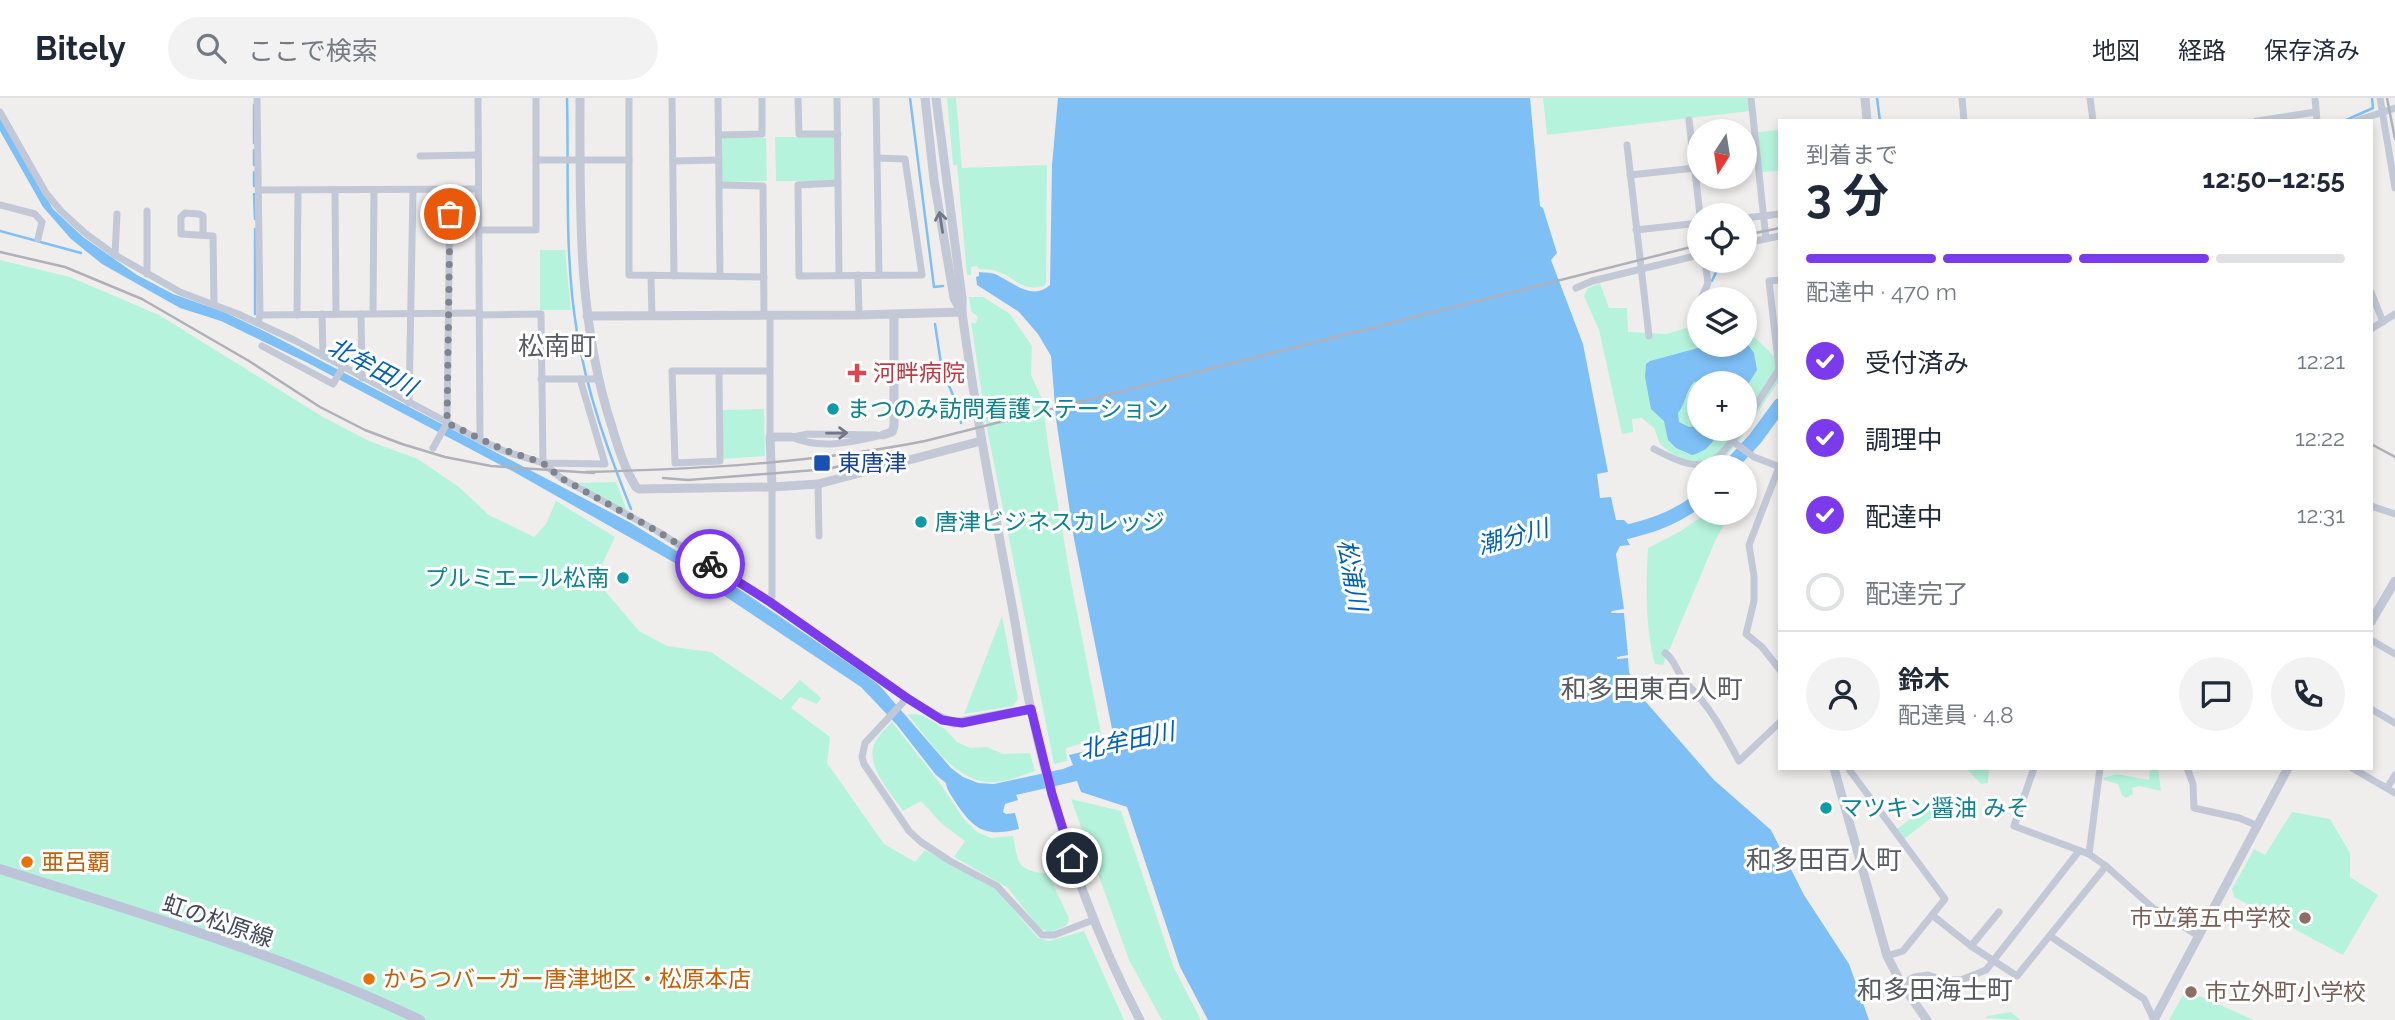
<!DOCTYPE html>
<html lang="ja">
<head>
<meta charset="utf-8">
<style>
	:root { --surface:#fff; --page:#f2f2f3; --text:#1f2937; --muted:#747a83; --line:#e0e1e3; --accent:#7c3aed }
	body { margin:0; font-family:Raleway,"Noto Sans JP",sans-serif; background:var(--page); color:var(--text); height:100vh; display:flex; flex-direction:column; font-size:26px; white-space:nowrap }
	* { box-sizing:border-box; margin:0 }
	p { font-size:23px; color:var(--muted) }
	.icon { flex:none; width:38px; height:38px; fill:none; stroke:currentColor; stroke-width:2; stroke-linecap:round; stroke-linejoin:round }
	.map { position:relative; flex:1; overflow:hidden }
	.sheet { position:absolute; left:1778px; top:21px; width:595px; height:651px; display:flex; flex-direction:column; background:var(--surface); border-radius:0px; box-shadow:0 4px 10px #0003 }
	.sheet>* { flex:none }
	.needle { width:46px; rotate:192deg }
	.fabs { position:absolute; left:1687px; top:21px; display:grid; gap:14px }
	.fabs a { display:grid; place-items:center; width:70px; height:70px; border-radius:50%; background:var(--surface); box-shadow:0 4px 10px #0003; font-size:35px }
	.pin { position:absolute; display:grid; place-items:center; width:60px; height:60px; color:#fff; margin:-30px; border:4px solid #fff; border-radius:50%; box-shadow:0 2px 7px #0007 }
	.courier { position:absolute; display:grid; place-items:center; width:70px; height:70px; margin:-35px; border:5px solid #7c3aed; border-radius:50%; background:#fff; color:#222; box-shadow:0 2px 9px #0007 }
	.summary em { font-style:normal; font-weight:700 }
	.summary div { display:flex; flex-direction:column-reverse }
	.summary { display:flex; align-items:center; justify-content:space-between; height:119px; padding:0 28px }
	h1 { font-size:46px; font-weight:700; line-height:52px }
	.bar { display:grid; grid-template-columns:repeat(4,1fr); gap:10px 7px; align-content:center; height:84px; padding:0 28px }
	.bar i { height:9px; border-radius:5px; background:var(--line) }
	.bar .selected { background:var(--accent) }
	.bar p { grid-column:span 4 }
	.line { display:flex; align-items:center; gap:18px; padding:0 28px; border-top:2px solid var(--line) }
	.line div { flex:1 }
	.round { display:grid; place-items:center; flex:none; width:74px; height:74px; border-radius:37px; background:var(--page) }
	ol { padding:0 28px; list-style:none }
	li { display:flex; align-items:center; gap:21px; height:77px }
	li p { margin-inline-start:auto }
	li .icon { padding:7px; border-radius:50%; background:var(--accent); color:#fff; stroke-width:4 }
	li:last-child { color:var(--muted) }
	li i { width:38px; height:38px; border:4px solid var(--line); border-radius:50% }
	header { display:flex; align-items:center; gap:42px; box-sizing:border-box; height:98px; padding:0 35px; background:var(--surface); border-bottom:2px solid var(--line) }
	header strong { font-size:33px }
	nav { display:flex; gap:38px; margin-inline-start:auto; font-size:24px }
	.search { width:490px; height:63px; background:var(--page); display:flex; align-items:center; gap:18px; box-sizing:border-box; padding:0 24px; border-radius:38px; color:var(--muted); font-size:26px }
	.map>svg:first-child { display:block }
	.green { fill:#b6f3dd; fill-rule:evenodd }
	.water { fill:#7ebff5 }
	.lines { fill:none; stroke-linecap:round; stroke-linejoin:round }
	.stream { stroke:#7ebff5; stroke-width:2.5 }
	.river { stroke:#7ebff5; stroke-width:14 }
	.minor { stroke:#c2c8d6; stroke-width:7 }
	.tertiary { stroke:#c2c8d6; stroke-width:9 }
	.secondary { stroke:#bdc4d9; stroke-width:10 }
	.rail { stroke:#afb0b9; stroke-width:2.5 }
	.oneway { stroke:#707787 }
	.done { stroke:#80848f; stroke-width:7; stroke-dasharray:0 12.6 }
	.route { stroke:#7c3aed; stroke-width:9 }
	.health-dot { fill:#e0444e; stroke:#fff; stroke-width:2.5 }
	.culture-dot { fill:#0f9aa8; stroke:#fff; stroke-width:2.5 }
	.transit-dot { fill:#1a4fb4; stroke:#fff; stroke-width:2.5 }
	.food-dot { fill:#e8710a; stroke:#fff; stroke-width:2.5 }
	.education-dot { fill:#8d6e63; stroke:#fff; stroke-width:2.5 }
	.labels { text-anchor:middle; stroke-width:6; stroke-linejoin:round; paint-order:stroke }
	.health-label { font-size:23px; fill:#be3a42; stroke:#fff; text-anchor:start }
	.culture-label { font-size:23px; fill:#0d838f; stroke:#fff; text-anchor:start }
	.transit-label { font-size:23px; fill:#164399; stroke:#fff; text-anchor:start }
	.food-label { font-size:23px; fill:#c56008; stroke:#fff; text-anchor:start }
	.education-label { font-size:23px; fill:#785e54; stroke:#fff; text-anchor:end }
	.street-label { font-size:23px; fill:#444b5d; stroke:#fff }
	.water-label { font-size:24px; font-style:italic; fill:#0061b3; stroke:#fff }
	.quarter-label { font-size:26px; fill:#595b63; stroke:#fff }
</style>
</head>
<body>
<header>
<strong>Bitely</strong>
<div class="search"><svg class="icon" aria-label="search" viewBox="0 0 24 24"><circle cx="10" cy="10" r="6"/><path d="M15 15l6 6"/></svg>ここで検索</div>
<nav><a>地図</a><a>経路</a><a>保存済み</a></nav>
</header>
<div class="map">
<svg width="2395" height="922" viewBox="0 0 2395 922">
	<rect width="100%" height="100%" fill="#f0eeed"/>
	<g class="green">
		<path d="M947,0H956L962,70L1047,67L1046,185L1044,188C1019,194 1017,179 996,173C991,171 984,172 979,171L977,168L971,169V177H967L957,67H953Z"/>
		<polygon points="1543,0 1749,0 1750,13 1547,37"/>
		<polygon points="1780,32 1780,73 1762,74 1758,34"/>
		<polygon points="775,39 834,39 835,83 776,83"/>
		<polygon points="722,40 766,40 767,83 722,84"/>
		<polygon points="540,152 565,152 571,212 540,212"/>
		<polygon points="0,162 70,179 159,217 323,319 369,343 418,361 459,389 489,417 534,439 546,426 556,403 615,439 595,481 639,533 667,548 711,554 781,602 800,582 821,600 817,606 800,599 791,610 830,639 827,665 884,746 915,764 925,752 997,792 1038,840 1049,843 1084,833 1124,922 0,922"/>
		<path d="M1600,185L1609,210H1627L1628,234L1667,236L1699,226V247H1745V230L1774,258L1780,259V281L1739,343L1722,363L1709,369H1700L1671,355L1660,346L1654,330L1642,320L1632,321L1633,334L1622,336L1599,232L1584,198L1588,190ZM1699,285H1745V331H1699Z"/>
		<polygon points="969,199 983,199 1010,216 1032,248 1031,277 1042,301 1049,354 1072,489 1102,640 1066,650 1067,663 1054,666 988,336 971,225 976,225 978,219 971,213"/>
		<polygon points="764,311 765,358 723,361 723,312"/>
		<polygon points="616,384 627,413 616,408 578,385"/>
		<path d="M1707,415H1731L1716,441L1663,567L1655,566C1645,530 1646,487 1648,450L1681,433Z"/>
		<polygon points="1002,518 1018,601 1013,608 964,616"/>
		<path d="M915,616L924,618L945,631L957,644L970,650L987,649L1003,656L1030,655L1035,673C1023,677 1010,683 997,684C957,688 931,644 908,617Z"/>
		<path d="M892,624L939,684L963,720L977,734L991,740L1013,738C1019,767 1016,772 1048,776L1069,820L1067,827L1049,835L1039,830L1008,790L954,759L965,743L942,726L921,703L903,713C891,695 861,664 877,641C881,635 887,629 892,624Z"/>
		<polygon points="1966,670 1989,670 1988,685 1981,686"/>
		<polygon points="2150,670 2158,670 2161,693 2139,688 2132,690 2133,696 2126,700 2122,697 2118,686 2104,682 2103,680 2117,676 2149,682"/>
		<polygon points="1071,701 1121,713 1174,870 1201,922 1162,922 1129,862"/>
		<polygon points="1936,702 1943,711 1904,741 1897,731"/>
		<polygon points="2292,714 2330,721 2350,755 2350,779 2378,797 2343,857 2234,799 2232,791 2254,751 2265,757"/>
		<polygon points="2186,892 2254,922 2169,922"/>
		<polygon points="2011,914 2020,922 1986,920 1987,918"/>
	</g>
	<g class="water">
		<path d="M1058,0H1530L1540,108L1543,110L1557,155L1551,162L1583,246L1608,374L1597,376L1600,400L1611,399L1616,422H1624L1628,426H1632L1633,439L1626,440L1630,447L1620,448L1616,456L1624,511L1612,513L1611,515H1624L1628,557L1617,559V561L1628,560L1629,574L1639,596L1714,682L1771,732L1804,797L1849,866L1869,922H1208L1180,869L1127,709L1081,694L1077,683L1016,697L1018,702L1005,706L1003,714L1006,716L1015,715L1019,731C986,739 975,733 956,705C952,698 947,693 946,685L936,677L897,627L861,589L675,465L514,374L308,265L221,223L180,210L102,166L71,141L43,109L0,33V20L53,111L83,139L137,177L173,196L224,214L270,236L631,425L745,495L863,575L880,588L951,670L963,679L978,685L994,686L1063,671L1073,667L1069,657L1115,646L1074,441L1056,321L1051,258L1038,236L1019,214L977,187L976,179L979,178V174C985,175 991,174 997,177C1014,185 1032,203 1050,187L1052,67Z"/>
		<path d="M1745,243L1754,255L1757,272L1745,291V285L1694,284C1685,294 1686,305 1678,315L1679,324L1689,329L1699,328V331H1724L1722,333L1706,351L1696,356L1692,357L1676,350L1668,342L1664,323L1651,311L1645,279L1646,266L1650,263L1698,250L1700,247H1745Z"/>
	</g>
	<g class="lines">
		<g class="stream">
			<path d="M567,0C569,78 564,156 577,234C587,295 608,353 631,411"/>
			<polyline points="910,0 934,189 943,188"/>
			<polyline points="1877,0 1880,23"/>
			<polyline points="254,7 254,45"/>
			<polyline points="2344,23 2373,10 2372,0"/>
			<polyline points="254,52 254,67"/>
			<polyline points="254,74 254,88"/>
			<polyline points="254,96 255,121"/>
			<polyline points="255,131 255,216"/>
			<polyline points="0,133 81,155"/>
			<polyline points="1712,183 1721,163"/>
			<polyline points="935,226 942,272 957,306 961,325"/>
			<polyline points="1698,373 1699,389"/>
		</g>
		<g class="river">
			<polyline points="1729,369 1755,341 1780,307"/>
			<path d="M1614,437C1648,429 1671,423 1699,402"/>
		</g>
		<g class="minor">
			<polyline points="257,0 260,217 258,225"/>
			<polyline points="478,0 480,342"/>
			<polyline points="629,0 629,177 764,179"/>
			<polyline points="672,0 674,178"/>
			<polyline points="718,0 720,178"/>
			<polyline points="798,0 799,36 838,36"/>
			<polyline points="837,0 839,177"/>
			<polyline points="876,0 879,177"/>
			<polyline points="1751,0 1766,141"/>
			<polyline points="1962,0 1964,23"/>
			<polyline points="2090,0 2093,23"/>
			<polyline points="2315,0 2317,23"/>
			<polyline points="2380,0 2395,90"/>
			<polyline points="0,14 46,95 61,113 85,135 115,157 180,194 238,216 294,242 480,342 504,353 543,365 561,380 657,433 770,504 907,600 865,645 862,659 864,666 909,733 921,744 950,763 997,788 1042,837 1054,837 1093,822"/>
			<polyline points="1689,22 1700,117"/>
			<polyline points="2257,23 2316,14"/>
			<polyline points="2356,23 2395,10"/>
			<polyline points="719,37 762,36 762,0"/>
			<polyline points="1627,47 1649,238"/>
			<polyline points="420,58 478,57"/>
			<polyline points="536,62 629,62"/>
			<polyline points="673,63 719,62"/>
			<polyline points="1630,77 1695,70"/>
			<polyline points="838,85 798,87 799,178 922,177 905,61 878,60"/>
			<polyline points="720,87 763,88 764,217"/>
			<polyline points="259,92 478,91"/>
			<polyline points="335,92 336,216"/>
			<polyline points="0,107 35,116 42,124 38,141"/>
			<polyline points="1745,120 1780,116"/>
			<polyline points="479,132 536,132 536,0"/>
			<polyline points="1636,132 1699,125"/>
			<polyline points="203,137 203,118 199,116 185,115 181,119 181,136 213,138 214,206"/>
			<polyline points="1745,145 1780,138"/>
			<polyline points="115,157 117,116"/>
			<polyline points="147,176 147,113"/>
			<polyline points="858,177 859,217"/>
			<polyline points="651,178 652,218"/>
			<polyline points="1576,190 1592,183 1699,157"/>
			<polyline points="2371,194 2383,224"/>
			<polyline points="1701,201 1708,185 1705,163"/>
			<polyline points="373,215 374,92"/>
			<polyline points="322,216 323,258"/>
			<polyline points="361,216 362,280"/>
			<polyline points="260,217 480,215"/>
			<polyline points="297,217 298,92"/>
			<polyline points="480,217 541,216 543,365 605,366 580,281"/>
			<polyline points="770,217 770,339"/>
			<polyline points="1697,228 1696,218 1699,204"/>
			<polyline points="2371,231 2395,216"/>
			<polyline points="262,248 333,286 343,269"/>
			<polyline points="1779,271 1769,183 1780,182"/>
			<polyline points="719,273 720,363 675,365 672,273 769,273"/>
			<polyline points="541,281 599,281"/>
			<polyline points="409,305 413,92"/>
			<polyline points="1745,324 1780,270"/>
			<path d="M791,339C822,352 852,344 883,337"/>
			<polyline points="793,339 808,336 876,337"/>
			<polyline points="1732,343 1754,359 1780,369"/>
			<polyline points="433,350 447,325 450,91"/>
			<path d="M1654,351C1698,374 1712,375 1740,331"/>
			<polyline points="1779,369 1749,447 1754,478 1754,503 1746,536 1762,549 1780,572"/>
			<polyline points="818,386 819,438"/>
			<polyline points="2371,408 2395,416"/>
			<polyline points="770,504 772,498 772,389"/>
			<polyline points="2371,542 2395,556"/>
			<path d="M1665,555C1676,562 1677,577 1687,586C1710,608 1724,635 1739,663L1780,624"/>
			<polyline points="2371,611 2395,625"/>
			<polyline points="1848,670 1945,801 1903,853 1887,858"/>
			<polyline points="2034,670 2014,728 2089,756 2106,768 2153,810 2197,837"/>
			<polyline points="2187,670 2193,686 2194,710 2239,720 2256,727"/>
			<polyline points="2352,670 2395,695"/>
			<polyline points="2387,690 2395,677"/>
			<polyline points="2089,756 2100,670"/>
			<polyline points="1932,817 1971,848 2017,878 2106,768"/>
			<polyline points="2050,838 2144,901 2154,922"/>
			<polyline points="1971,848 1999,814"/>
			<polyline points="1902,887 1914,879 1928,877 1944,882 1961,882 1986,872 2079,753"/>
		</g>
		<g class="tertiary">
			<path d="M580,0C580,111 577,222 612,329C618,349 625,372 636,389L639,391L772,389L818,386L981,343"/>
			<polyline points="925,0 934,82 954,200 961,213"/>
			<path d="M936,0L962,200V214C975,311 993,406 1011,502C1018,539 1023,576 1031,612C1054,719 1089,825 1140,922"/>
			<polyline points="1865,0 1867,23"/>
			<polyline points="587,218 859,217 962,214"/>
			<polyline points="883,337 892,334 894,328 894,217"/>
			<polyline points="772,389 770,339 791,339"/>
			<polyline points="2371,524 2395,483"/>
			<polyline points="907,600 934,617 954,625 1031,611"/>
			<polyline points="1834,670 1887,858 1902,887 1927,922"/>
			<polyline points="2154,922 2288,670"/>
		</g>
		<path class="secondary" d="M0,771C140,815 288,859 420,922"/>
		<g class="rail">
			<polyline points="2387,0 2395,41"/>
			<polyline points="1745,137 1780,130"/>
			<polyline points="0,154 65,169 142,201 249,263 320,309 365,332 402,346 445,359 491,368 594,375"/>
			<polyline points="2371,346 2395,359"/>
			<path d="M586,374C700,371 813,365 925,343L1699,147"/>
			<polyline points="663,380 688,382 828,371 855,364"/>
		</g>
	</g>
	<defs><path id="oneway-shaft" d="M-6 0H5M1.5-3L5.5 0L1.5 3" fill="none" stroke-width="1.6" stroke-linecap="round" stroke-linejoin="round" transform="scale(1.75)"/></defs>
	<g class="oneway">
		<use href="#oneway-shaft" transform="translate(941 124) rotate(-99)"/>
		<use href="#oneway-shaft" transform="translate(837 335) rotate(-1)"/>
	</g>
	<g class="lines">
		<polyline class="done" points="450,116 447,325 504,352 543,365 561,380 657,433 710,466"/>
		<polyline class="route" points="710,466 770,504 907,600 942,622 962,625 1031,611 1052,696 1072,760"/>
	</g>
	<path class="health-dot" d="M853.5 264.5h7v7h7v7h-7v7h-7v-7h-7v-7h7z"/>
	<g class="culture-dot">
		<circle cx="833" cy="311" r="7"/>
		<circle cx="921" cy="424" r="7"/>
		<circle cx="623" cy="480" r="7"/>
		<circle cx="1826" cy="710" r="7"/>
	</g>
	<rect class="transit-dot" x="813" y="356" width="18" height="18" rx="3.5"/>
	<g class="food-dot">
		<circle cx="27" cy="764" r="7"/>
		<circle cx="369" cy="881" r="7"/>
	</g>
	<g class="education-dot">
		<circle cx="2305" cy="820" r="7"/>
		<circle cx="2191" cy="894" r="7"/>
	</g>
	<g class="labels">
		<g class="health-label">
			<text x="873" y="283">河畔病院</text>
		</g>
		<g class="culture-label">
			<text x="847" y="319">まつのみ訪問看護ステーション</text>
			<text x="935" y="432">唐津ビジネスカレッジ</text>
			<text x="609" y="488" text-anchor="end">プルミエール松南</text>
			<text x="1840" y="718">マツキン醤油 みそ</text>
		</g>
		<g class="transit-label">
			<text x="838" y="373">東唐津</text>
		</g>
		<g class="food-label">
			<text x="41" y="772">亜呂覇</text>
			<text x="383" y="889">からつバーガー唐津地区・松原本店</text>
		</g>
		<g class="education-label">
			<text x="2291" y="828">市立第五中学校</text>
			<text x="2205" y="902" text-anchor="start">市立外町小学校</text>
		</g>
		<g class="street-label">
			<text transform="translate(218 823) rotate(19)" y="8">虹の松原線</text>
		</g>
		<g class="water-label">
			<text transform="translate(372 269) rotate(28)" y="8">北牟田川</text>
			<text transform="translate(1513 439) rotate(-15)" y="8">潮分川</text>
			<text transform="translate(1352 477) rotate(80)" y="8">松浦川</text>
			<text transform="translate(1127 643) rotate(-12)" y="8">北牟田川</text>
		</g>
		<g class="quarter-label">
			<text x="557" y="257">松南町</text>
			<text x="1652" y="600">和多田東百人町</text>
			<text x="1824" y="771">和多田百人町</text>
			<text x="1935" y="901">和多田海士町</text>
		</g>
	</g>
</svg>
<div class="fabs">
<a><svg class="needle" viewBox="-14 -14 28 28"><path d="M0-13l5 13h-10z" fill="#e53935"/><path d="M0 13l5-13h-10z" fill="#747a83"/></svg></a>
<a><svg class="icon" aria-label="locate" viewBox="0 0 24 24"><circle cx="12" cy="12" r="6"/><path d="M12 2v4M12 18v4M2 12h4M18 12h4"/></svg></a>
<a><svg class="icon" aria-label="layers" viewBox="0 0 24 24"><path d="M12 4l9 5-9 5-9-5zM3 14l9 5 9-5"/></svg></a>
<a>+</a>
<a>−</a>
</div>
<div class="pin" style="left:450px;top:116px;background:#ea580c"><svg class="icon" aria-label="bag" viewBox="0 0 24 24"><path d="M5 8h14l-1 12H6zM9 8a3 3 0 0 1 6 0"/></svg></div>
<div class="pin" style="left:1072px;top:760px;background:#1f2937"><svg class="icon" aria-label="home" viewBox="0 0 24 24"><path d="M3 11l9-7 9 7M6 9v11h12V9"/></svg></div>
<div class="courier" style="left:710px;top:466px"><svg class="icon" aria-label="bike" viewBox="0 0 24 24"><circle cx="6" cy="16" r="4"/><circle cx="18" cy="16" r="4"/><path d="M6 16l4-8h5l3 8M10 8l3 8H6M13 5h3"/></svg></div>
<section class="sheet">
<div class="summary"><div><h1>3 分</h1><p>到着まで</p></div><em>12:50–12:55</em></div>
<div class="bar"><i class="selected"></i><i class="selected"></i><i class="selected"></i><i></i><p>配達中 · 470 m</p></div>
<ol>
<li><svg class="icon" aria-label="check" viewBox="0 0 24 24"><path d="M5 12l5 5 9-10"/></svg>受付済み<p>12:21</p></li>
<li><svg class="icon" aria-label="check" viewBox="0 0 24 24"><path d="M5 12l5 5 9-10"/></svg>調理中<p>12:22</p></li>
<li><svg class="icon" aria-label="check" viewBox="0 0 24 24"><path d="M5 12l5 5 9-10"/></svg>配達中<p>12:31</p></li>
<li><i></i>配達完了</li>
</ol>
<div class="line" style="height:126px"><a class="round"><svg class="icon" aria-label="person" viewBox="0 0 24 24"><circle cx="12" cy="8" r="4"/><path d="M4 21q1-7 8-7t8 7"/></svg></a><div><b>鈴木</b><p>配達員 · 4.8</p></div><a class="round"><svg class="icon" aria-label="chat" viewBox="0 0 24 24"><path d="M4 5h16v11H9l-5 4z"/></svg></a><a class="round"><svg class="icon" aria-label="phone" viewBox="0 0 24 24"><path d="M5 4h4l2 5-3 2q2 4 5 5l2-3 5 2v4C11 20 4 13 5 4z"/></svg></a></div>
</section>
</div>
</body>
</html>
